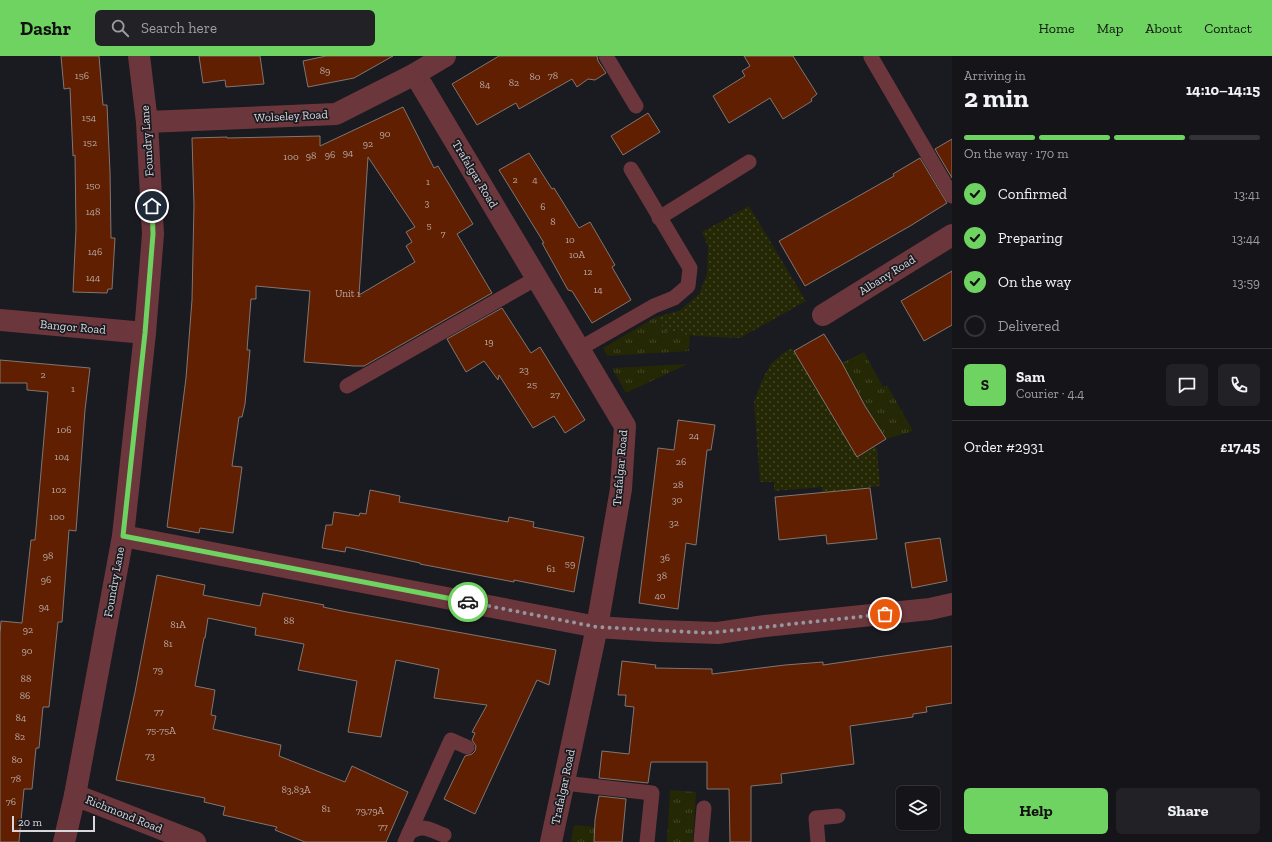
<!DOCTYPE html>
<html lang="en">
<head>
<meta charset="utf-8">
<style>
	:root { --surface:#141419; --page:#212126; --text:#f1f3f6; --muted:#9d9ea2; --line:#333338; --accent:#6ed361 }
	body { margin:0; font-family:"Zilla Slab",serif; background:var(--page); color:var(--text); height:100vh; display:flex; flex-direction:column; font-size:15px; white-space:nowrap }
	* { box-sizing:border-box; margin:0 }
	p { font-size:13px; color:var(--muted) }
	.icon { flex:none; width:22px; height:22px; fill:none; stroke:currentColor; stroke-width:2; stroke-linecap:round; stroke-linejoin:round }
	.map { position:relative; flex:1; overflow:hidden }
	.panel { display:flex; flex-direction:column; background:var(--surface); width:320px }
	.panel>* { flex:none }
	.controls { position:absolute; left:896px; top:730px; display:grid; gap:8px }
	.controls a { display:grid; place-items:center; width:44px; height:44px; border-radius:6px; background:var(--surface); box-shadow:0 1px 3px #0004,0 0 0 1px var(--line); font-size:20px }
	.scale { position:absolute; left:12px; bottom:10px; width:83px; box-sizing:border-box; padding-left:4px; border:2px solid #d7d7dc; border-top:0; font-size:11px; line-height:14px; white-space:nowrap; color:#d7d7dc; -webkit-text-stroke:3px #1a1a21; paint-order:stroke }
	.pin { position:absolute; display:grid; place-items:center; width:34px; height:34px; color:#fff; margin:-17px; border:2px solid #fff; border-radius:50%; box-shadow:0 1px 4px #0007 }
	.courier { position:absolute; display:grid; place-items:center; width:40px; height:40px; margin:-20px; border:3px solid #6ed361; border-radius:50%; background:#fff; color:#222; box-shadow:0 1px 5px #0007 }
	.head em { font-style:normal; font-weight:700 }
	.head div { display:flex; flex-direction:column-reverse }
	.head { display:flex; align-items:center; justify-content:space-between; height:68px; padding:0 12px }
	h1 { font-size:26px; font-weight:700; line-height:30px }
	.bar { display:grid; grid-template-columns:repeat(4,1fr); gap:6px 4px; align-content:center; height:48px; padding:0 12px }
	.bar i { height:5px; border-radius:3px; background:var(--line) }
	.bar .current { background:var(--accent) }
	.bar p { grid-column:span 4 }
	.line { display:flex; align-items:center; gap:10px; padding:0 12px; border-top:1px solid var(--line) }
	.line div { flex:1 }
	.round { display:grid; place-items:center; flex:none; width:42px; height:42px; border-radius:6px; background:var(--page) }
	ol { padding:0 12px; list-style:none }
	li { display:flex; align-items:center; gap:12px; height:44px }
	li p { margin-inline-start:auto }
	li .icon { padding:4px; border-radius:50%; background:var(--accent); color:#111; stroke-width:4 }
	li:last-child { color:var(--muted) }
	li i { width:22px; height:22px; border:2px solid var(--line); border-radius:50% }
	.cta { display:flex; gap:8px; margin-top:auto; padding:8px 12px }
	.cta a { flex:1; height:46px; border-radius:6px; background:var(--accent); color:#111; font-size:16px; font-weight:700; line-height:46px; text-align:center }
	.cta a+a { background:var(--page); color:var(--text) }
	header { display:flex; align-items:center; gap:24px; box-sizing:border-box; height:56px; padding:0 20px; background:var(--accent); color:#111 }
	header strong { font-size:19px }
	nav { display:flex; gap:22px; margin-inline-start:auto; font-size:14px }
	.search { width:280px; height:36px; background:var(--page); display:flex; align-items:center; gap:10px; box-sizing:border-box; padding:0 14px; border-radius:6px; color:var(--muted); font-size:15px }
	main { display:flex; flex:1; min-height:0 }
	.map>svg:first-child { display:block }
	.grass { fill:url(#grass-tufts) }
	.park { fill:url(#park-dots) }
	.building { fill:#5f1f00; stroke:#817672; fill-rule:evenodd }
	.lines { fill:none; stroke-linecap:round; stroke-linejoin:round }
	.lane { stroke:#6b373c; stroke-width:15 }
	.street { stroke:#6b373c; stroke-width:22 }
	.done { stroke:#95959b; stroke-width:4; stroke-dasharray:0 7.2 }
	.route { stroke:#6ed361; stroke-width:5 }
	.labels { text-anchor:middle; stroke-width:3.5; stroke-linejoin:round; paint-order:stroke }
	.number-label { font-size:10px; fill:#b9a9a5 }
	.street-label { font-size:12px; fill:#d7d7dc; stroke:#1a1a21 }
</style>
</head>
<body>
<header>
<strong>Dashr</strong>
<div class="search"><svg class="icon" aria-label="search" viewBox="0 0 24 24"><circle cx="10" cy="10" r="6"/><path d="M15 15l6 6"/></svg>Search here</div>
<nav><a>Home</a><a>Map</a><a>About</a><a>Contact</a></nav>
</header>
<main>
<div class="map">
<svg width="952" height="786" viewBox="0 0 952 786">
	<defs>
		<pattern id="grass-tufts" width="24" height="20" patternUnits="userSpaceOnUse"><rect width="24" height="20" fill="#252805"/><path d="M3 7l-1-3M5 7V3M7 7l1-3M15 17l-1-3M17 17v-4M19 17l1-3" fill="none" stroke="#444629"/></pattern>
		<pattern id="park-dots" width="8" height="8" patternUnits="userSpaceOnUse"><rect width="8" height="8" fill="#252805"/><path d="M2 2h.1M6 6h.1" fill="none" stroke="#444629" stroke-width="1.8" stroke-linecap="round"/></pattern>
	</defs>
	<rect width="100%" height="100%" fill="#1a1a21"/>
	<g class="grass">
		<polygon points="656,261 665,275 690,279 689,295 607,300 603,292"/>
		<polygon points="864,296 883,331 887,329 913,375 886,383 865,350 842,307"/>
		<polygon points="688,308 626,337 612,312"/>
		<polygon points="670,734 696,736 693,786 667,786"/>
		<polygon points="574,769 595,771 594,786 571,786"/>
	</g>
	<g class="park">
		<polygon points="749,150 806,245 740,282 695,280 665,275 656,261 679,255 699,238 707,218 708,190 702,176"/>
		<polygon points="792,292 858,401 874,391 877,392 880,430 822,437 822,431 774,435 774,426 760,426 754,346 764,320 771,308 782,298"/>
	</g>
	<g class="building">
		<polygon points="61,0 99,0 103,49 107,49 110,116 111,182 115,182 112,233 108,233 107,237 73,236 76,173 75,99 73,100 70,32 64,33"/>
		<polygon points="199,0 260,0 264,28 226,31 225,24 203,27"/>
		<polygon points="326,0 393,0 354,22 308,31 303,5"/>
		<polygon points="499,0 597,0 598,5 606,17 595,24 588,23 577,31 572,23 519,53 516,47 477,69 452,28"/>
		<polygon points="744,0 793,0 817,38 811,43 812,45 783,63 770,42 729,67 713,40 745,20 742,15 750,10"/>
		<path d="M403,51L434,112L438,110L473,168L457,178L492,237L364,310H354L304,306L310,235L256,230V243H251L247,294H250L245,348L242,361H239L232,410L242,411L233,477L200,472L199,477L167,471L186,322L192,244L194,149L192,82L227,81V82L320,80V90ZM368,101L415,171L406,176L412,186L406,190L415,206L359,239Z"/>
		<polygon points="648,57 660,76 623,99 611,80"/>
		<polygon points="952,83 952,122 935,93"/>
		<polygon points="529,97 552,133 554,132 579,172 590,166 615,209 612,211 631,244 592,267 572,235 568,234 542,187 544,187 499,114"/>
		<polygon points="920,102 947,147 910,170 805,230 779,185 894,120 893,118"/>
		<polygon points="952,215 952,269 924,285 901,245"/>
		<polygon points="502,252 531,297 540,291 585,364 565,377 554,360 533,372 499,319 498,324 484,305 466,316 447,283"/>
		<polygon points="824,278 842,307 865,350 886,383 857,401 794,295"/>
		<polygon points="0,304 90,312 85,354 76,475 69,474 62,566 58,566 49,651 43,651 39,692 36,692 32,733 24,733 19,786 0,786 0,578 1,565 22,567 31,484 35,484 48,336 27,334 27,327 0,327"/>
		<polygon points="678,364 715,369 711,394 707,394 696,489 686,487 678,553 639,547 658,392 674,394"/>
		<polygon points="870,432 877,483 827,488 826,479 779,484 775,441"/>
		<polygon points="370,434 400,440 399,446 508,466 509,461 534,466 533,471 584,481 574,536 514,524 514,526 420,508 420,507 346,491 345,496 322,492 326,469 332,469 334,456 359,460 360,457 366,458"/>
		<polygon points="940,482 947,525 912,532 905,487"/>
		<polygon points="157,519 205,529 203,539 260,550 263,537 324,549 323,551 347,556 556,594 549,629 537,624 475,758 444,743 465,700 472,698 475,695 476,690 472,684 475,677 472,676 487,649 434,642 439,613 396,604 381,681 348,676 357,625 298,614 304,588 255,579 256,572 208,562 205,582 204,582 195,630 215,634 211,659 216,660 213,673 281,689 279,700 345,726 352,710 408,736 386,786 305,786 275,774 277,771 223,759 225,751 204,746 205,742 116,724 135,636"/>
		<polygon points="952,590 952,647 926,651 927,656 913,658 913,661 850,670 854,708 781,718 782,727 751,730 751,786 730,786 729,733 707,733 707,706 651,706 648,727 599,722 602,695 629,698 634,651 625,650 626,639 618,639 622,605 656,609 655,612 712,613 712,618 785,609 823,606 823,609"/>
		<polygon points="599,740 626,743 622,786 594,786 595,764"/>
	</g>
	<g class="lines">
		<g class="lane">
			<polyline points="606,0 636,50"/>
			<polyline points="871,1 952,140"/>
			<polyline points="659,162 749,106"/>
			<polyline points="579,293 654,250 674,242 688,230 690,212 631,113"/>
			<polyline points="347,330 537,222"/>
			<polyline points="564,727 652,737 647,786"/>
			<path d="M409,777C422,767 430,774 444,779"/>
			<polyline points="405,786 451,684 467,691"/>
			<polyline points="701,786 704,752"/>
			<polyline points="818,786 816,762 838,760"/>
		</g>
		<g class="street">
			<polyline points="415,18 625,370 621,433 597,571 551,786"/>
			<polyline points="147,66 336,58 415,18 445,0"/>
			<polyline points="823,259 952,179"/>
			<polyline points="0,264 145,277"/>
			<polyline points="123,480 597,571 659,575 718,577 765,570 930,553 952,548"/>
			<polyline points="75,739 195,786"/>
			<polyline points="64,786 75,739 123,480 145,277 153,178 147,66 139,0"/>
		</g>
	</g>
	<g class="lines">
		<polyline class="done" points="468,546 597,571 709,577 885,558"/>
		<polyline class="route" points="152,150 153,178 145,277 123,480 468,546"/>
	</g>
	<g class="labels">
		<g class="number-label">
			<text x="325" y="18">89</text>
			<text x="82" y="23">156</text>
			<text x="553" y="23">78</text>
			<text x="535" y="24">80</text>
			<text x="514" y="30">82</text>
			<text x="485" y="32">84</text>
			<text x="89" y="65">154</text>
			<text x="385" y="81">90</text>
			<text x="90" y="90">152</text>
			<text x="368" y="91">92</text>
			<text x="348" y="100">94</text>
			<text x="330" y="102">96</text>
			<text x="311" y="103">98</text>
			<text x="291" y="104">100</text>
			<text x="515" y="127">2</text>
			<text x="535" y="127">4</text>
			<text x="428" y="129">1</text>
			<text x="93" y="133">150</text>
			<text x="427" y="150">3</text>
			<text x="543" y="154">6</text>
			<text x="93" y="159">148</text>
			<text x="553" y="169">8</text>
			<text x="429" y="173">5</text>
			<text x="443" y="181">7</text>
			<text x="570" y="187">10</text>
			<text x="95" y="199">146</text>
			<text x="577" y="202">10A</text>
			<text x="588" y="219">12</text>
			<text x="93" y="225">144</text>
			<text x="598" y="237">14</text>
			<text x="348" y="241">Unit 1</text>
			<text x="489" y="289">19</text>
			<text x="524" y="317">23</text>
			<text x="43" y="322">2</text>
			<text x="532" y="332">25</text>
			<text x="73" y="336">1</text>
			<text x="555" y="342">27</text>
			<text x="64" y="377">106</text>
			<text x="694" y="383">24</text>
			<text x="62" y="404">104</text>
			<text x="681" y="409">26</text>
			<text x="678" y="432">28</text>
			<text x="59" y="437">102</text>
			<text x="677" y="447">30</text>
			<text x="57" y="464">100</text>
			<text x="674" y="470">32</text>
			<text x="48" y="503">98</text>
			<text x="665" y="505">36</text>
			<text x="570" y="511">59</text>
			<text x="551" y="516">61</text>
			<text x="662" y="523">38</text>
			<text x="46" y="527">96</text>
			<text x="660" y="543">40</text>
			<text x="44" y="554">94</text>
			<text x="289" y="568">88</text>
			<text x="178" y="572">81A</text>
			<text x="28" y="577">92</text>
			<text x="168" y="591">81</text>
			<text x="27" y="598">90</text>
			<text x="158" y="617">79</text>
			<text x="26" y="626">88</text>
			<text x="25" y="643">86</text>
			<text x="159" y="659">77</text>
			<text x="21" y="665">84</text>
			<text x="161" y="678">75-75A</text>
			<text x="20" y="684">82</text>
			<text x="150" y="703">73</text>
			<text x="17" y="707">80</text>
			<text x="16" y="726">78</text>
			<text x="296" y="737">83,83A</text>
			<text x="11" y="749">76</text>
			<text x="326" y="756">81</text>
			<text x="370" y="758">79,79A</text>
			<text x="383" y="774">77</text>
		</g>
		<g class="street-label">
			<text transform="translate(291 60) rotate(-3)" y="4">Wolseley Road</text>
			<text transform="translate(147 85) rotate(-94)" y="4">Foundry Lane</text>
			<text transform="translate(475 118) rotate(59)" y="4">Trafalgar Road</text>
			<text transform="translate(887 219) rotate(-32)" y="4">Albany Road</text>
			<text transform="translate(73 271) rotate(5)" y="4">Bangor Road</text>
			<text transform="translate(620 412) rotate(-85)" y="4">Trafalgar Road</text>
			<text transform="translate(114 526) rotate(-80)" y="4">Foundry Lane</text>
			<text transform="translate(563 731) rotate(-78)" y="4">Trafalgar Road</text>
			<text transform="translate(124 758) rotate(22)" y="4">Richmond Road</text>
		</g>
	</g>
</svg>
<div class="controls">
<a><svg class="icon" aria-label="layers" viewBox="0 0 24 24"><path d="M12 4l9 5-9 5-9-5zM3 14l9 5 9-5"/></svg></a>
</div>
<div class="scale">20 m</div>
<div class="pin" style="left:885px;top:558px;background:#ea580c"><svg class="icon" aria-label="bag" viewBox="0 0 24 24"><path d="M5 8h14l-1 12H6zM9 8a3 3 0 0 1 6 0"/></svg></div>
<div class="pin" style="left:152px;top:150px;background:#1f2937"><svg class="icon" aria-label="home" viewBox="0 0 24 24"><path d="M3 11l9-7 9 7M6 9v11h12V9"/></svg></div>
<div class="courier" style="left:468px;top:546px"><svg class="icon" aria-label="car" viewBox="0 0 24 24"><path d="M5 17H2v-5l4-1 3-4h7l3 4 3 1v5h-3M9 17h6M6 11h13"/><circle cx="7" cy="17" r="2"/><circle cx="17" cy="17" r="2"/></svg></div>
</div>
<section class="panel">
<div class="head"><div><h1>2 min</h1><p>Arriving in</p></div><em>14:10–14:15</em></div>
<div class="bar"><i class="current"></i><i class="current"></i><i class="current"></i><i></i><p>On the way · 170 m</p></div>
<ol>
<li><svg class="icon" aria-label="check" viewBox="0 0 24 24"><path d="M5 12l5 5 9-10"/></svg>Confirmed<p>13:41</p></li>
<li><svg class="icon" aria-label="check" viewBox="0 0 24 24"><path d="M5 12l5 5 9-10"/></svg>Preparing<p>13:44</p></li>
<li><svg class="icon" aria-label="check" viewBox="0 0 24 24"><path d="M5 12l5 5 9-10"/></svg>On the way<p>13:59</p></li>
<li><i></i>Delivered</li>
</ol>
<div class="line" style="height:72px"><b class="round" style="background:var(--accent);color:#111">S</b><div><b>Sam</b><p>Courier · 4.4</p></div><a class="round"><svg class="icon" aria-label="chat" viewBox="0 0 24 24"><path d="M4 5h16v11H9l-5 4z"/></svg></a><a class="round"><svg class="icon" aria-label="phone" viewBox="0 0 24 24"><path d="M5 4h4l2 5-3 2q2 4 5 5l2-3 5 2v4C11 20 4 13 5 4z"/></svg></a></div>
<div class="line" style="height:52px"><div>Order #2931</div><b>£17.45</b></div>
<div class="cta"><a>Help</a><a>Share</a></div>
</section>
</main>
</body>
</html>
